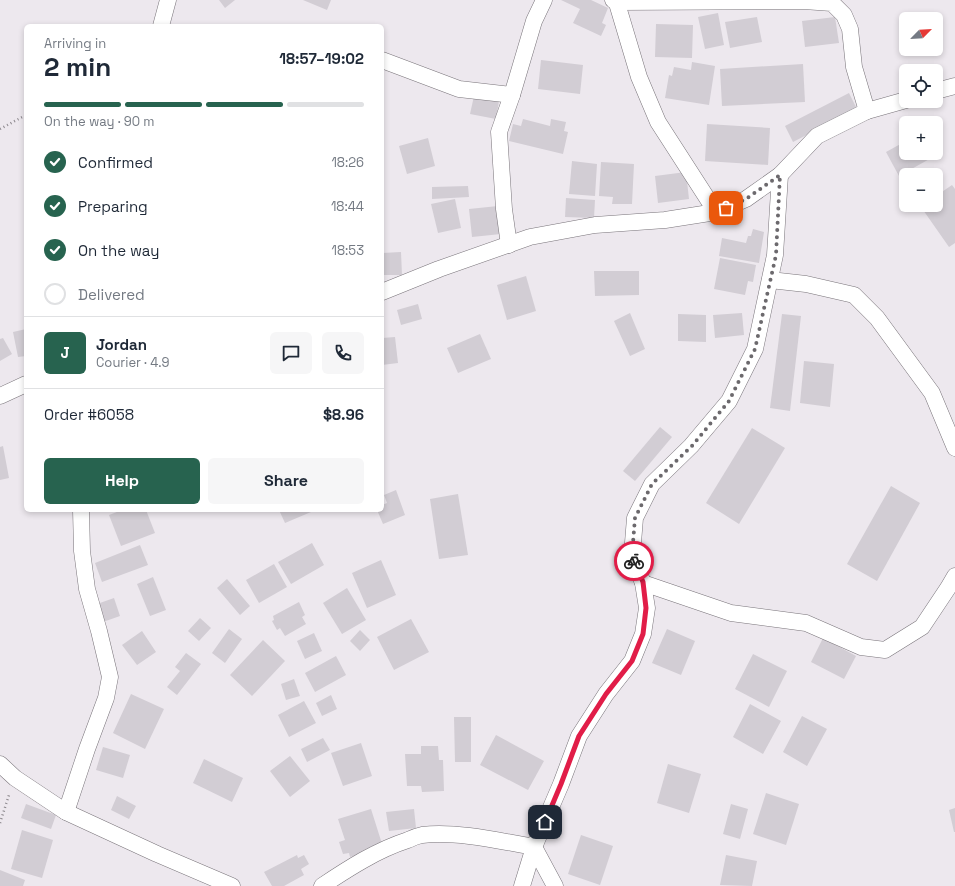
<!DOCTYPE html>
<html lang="en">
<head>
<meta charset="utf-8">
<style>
	:root { --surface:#fff; --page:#f6f6f7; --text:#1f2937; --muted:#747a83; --line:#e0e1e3; --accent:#27634f }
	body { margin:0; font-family:"Space Grotesk",sans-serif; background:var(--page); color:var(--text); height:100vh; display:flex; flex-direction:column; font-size:15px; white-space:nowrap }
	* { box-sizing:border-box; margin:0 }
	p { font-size:13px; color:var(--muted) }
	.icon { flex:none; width:22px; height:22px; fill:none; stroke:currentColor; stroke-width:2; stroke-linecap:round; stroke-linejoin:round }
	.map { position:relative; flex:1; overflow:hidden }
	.panel { position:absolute; left:24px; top:24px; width:360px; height:488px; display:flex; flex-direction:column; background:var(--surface); border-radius:6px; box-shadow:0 2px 6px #0003 }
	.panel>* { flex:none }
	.needle { width:26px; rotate:66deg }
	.buttons { position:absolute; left:899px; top:12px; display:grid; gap:8px }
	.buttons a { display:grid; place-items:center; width:44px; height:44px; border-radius:6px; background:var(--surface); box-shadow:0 2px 6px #0003; font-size:20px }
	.pin { position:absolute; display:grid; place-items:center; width:34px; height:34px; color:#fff; margin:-17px; border-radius:8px; box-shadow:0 2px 6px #0006 }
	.courier { position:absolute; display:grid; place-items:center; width:40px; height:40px; margin:-20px; border:3px solid #e11d48; border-radius:50%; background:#fff; color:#222; box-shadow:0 1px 5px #0007 }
	.overview em { font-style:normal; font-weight:800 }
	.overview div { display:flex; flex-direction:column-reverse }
	.overview { display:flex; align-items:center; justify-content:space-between; height:68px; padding:0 20px }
	h1 { font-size:26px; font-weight:800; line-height:30px }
	.bar { display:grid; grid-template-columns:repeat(4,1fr); gap:6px 4px; align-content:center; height:48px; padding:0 20px }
	.bar i { height:5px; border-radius:3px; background:var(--line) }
	.bar .current { background:var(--accent) }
	.bar p { grid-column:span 4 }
	.line { display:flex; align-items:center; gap:10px; padding:0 20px; border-top:1px solid var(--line) }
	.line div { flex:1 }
	.round { display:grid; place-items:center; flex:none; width:42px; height:42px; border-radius:6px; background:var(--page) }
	ol { padding:0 20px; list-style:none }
	li { display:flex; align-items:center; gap:12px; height:44px }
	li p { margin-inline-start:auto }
	li .icon { padding:4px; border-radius:50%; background:var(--accent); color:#fff; stroke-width:4 }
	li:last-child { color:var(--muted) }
	li i { width:22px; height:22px; border:2px solid var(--line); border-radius:50% }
	.primary-button { display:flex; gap:8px; margin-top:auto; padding:8px 20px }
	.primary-button a { flex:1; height:46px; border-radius:6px; background:var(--accent); color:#fff; font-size:16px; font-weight:800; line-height:46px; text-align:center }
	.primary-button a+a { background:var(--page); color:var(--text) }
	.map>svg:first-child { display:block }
	.building { fill:#d2cdd4 }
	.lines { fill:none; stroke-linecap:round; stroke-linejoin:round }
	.street-casing { stroke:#79747a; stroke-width:17 }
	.path { stroke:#8b878c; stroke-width:2.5; stroke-dasharray:1 3; stroke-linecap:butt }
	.street { stroke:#fff; stroke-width:16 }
	.done { stroke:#6c696d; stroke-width:4; stroke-dasharray:0 7.2 }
	.route { stroke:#e11d48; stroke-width:5 }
</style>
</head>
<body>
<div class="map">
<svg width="955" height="886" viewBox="0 0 955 886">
	<rect width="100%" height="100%" fill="#ede8ee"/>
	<g class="building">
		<polygon points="219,0 235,0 225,8"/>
		<polygon points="303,0 331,0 327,10"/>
		<polygon points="561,0 591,0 608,8 602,23 606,25 601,36 573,23 580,9"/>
		<polygon points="718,13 724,45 705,49 698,17"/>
		<polygon points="757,17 762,42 730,48 725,22"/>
		<polygon points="835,17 839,43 805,47 802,21"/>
		<polygon points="656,24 693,25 692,58 655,57"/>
		<polygon points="541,60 583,65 580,94 538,89"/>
		<polygon points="692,62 715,66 709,105 665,98 669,75 672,76 674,67 691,70"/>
		<polygon points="803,64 805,102 722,106 720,69"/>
		<polygon points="849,93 857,109 793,142 785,126"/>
		<polygon points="474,96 499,101 496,119 470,114"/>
		<polygon points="523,119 550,126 551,119 566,122 564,131 568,132 563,154 509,141 513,124 521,126"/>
		<polygon points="707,124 770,128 768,165 705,161"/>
		<polygon points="428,138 435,166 407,174 399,146"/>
		<polygon points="906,141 906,153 936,153 936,141 942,152 899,176 886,152"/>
		<polygon points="572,161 597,164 595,196 569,194"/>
		<polygon points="601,162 634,164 632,204 612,204 613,197 599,196"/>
		<polygon points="686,172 689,199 658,203 655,176"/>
		<polygon points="952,185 955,189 955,243 949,247 921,207 923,205 936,205 936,196"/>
		<polygon points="468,186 469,197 432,199 432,187"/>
		<polygon points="566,198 595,200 594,218 565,217"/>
		<polygon points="455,199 461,228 438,233 431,204"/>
		<polygon points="498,206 501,234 472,237 469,209"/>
		<polygon points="753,229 764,232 759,263 719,256 722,238 746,243 748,236 751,236"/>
		<polygon points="401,252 402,275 382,275 382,253"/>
		<polygon points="720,258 756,265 753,282 748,281 745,295 714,289"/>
		<polygon points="594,271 639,271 639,295 595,296"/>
		<polygon points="526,276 536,311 507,320 497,285"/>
		<polygon points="418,304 422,319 401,325 397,310"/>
		<polygon points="630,313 645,349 630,356 614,321"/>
		<polygon points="742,313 744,335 715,338 713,315"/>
		<polygon points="678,314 706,315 706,342 678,341"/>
		<polygon points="782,314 801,316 790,411 770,408"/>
		<polygon points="26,329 26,356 18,357 13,332"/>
		<polygon points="480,334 491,359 458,373 447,348"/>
		<polygon points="395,337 398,363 382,365 382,338"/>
		<polygon points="3,338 12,354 0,361 0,339"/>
		<polygon points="804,361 834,364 830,407 800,403"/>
		<polygon points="660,427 672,437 635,481 623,471"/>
		<polygon points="752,428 785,448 739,524 706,503"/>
		<polygon points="3,446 9,478 0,480 0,447"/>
		<polygon points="891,486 920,503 877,581 847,564"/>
		<polygon points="396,490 405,515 383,524 377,510 382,510 382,505 387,503 384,495"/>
		<polygon points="458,494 468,555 439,559 430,499"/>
		<polygon points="122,510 146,510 155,533 121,546 109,515"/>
		<polygon points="279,510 310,510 311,512 285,523"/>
		<polygon points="312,543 324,565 291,584 278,562"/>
		<polygon points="140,545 148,565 102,582 95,563"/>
		<polygon points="381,560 396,595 367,608 352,573"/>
		<polygon points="274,564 287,587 259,603 246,580"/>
		<polygon points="153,577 166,610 150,616 137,584"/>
		<polygon points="227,579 250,606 240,615 217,588"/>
		<polygon points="347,588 366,620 342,634 323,603"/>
		<polygon points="114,598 120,616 103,622 97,604"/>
		<polygon points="299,602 305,615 302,617 306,624 285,636 280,628 277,630 272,621 274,620 273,616"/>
		<polygon points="200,618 211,628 199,641 188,631"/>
		<polygon points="411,619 429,652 394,670 377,637"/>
		<polygon points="229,629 242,639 225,663 212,653"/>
		<polygon points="667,629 695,641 681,675 652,663"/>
		<polygon points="360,630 370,640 360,651 350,641"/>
		<polygon points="142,631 156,652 137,665 122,645"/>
		<polygon points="314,633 322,651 305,659 297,641"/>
		<polygon points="823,638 856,656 844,679 811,662"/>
		<polygon points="263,640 285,661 252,696 230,675"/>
		<polygon points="186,653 201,664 177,695 167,687 180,671 175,667"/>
		<polygon points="753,654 787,671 769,707 735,689"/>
		<polygon points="336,656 346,675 315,692 305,673"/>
		<polygon points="294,679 300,696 286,700 281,684"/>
		<polygon points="131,694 164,709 145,749 113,733"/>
		<polygon points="331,695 337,709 322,716 316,703"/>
		<polygon points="304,701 316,723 289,737 278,715"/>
		<polygon points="750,704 781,721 763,754 733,737"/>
		<polygon points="802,716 827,729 807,766 783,752"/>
		<polygon points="454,717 471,717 471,762 455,762"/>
		<polygon points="496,735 544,761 528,790 480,765"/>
		<polygon points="323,738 330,750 307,762 301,749"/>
		<polygon points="361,743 372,776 343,786 331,753"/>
		<polygon points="421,746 438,746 439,760 443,760 444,791 422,792 421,786 407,786 405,754 421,754"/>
		<polygon points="103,747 130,755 123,778 96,770"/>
		<polygon points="290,756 310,781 290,797 270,771"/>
		<polygon points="204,759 243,778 232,802 193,783"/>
		<polygon points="668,764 701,774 689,813 657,803"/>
		<polygon points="766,793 799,804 786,845 753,834"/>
		<polygon points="117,796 136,806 129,819 111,810"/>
		<polygon points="26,804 56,815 51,829 21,818"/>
		<polygon points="731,804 748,809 740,839 723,834"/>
		<polygon points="955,808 955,832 954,832 949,810"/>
		<polygon points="371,809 383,847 350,857 349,853 343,854 339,842 345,840 338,819"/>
		<polygon points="414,809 416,828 389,831 386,812"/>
		<polygon points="22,830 53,840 42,878 11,869"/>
		<polygon points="581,835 613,846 600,885 568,874"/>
		<polygon points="297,855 298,858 304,855 309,864 301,869 304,875 284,886 272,886 264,872"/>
		<polygon points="726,855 757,861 752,886 720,885"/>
		<polygon points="0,870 25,880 23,886 0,886"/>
	</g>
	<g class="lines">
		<g class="street-casing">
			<g id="street">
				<polyline points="613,0 616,2 804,1 832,3 844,15 850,29 854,67 867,111"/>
				<polyline points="616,0 639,77 658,122 716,212"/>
				<polyline points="161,26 168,0"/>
				<polyline points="382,60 459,89 512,95"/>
				<polyline points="936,91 955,86"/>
				<polyline points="509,245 504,209 499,132 512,95 534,21 544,0"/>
				<polyline points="770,280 806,284 854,295 877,318 932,393 955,448"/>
				<polyline points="382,292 439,269 530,237 595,225 665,220 716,212 746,199 780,175 817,136 867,111 906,100"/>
				<polyline points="0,396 26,384"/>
				<polyline points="643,583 731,613 806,623 861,647 885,650 922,627 948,588 955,576"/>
				<polyline points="0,764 15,778 66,812 157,854 232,886"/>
				<polyline points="66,812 87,749 106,698 110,677 99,631 87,589 82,551 81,510"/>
				<path d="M322,886C349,868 377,850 408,840C412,838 417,836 422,835C457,831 500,841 534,847L555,886"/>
				<polyline points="522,886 534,847 561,784 579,736 606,694 632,661 643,634 647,608 643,583 632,555 635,518 652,484 691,446 729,401 755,349 775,255 780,175"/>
			</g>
		</g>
		<g class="path">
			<polyline points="0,129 26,115"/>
			<polyline points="0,823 9,795"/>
		</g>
		<use href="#street" class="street"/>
	</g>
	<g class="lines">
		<polyline class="done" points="634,561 632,555 635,518 652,484 692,446 729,401 755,349 776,255 780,175 746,199 726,208"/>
		<polyline class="route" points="545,822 561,784 579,736 606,694 632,661 643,634 646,608 643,582 634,561"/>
	</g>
</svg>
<div class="buttons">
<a><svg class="needle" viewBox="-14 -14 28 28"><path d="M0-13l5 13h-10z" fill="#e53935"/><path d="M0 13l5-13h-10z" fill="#747a83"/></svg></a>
<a><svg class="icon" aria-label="locate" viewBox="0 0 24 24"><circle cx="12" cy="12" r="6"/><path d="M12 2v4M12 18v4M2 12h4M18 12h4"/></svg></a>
<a>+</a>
<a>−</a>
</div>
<div class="pin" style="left:726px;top:208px;background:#ea580c"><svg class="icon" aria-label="bag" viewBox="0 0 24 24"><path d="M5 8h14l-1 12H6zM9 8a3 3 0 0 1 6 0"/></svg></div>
<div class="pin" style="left:545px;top:822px;background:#1f2937"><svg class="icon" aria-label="home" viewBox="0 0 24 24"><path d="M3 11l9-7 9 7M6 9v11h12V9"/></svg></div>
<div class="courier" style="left:634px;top:561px"><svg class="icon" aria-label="bike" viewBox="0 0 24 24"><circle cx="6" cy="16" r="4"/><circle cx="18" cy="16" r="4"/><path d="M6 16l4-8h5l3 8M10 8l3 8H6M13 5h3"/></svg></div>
<section class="panel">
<div class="overview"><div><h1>2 min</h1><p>Arriving in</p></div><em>18:57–19:02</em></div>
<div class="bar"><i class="current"></i><i class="current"></i><i class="current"></i><i></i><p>On the way · 90 m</p></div>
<ol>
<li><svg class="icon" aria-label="check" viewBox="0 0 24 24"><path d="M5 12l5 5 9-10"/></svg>Confirmed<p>18:26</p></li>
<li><svg class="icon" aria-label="check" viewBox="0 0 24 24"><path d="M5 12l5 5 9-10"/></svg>Preparing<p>18:44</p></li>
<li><svg class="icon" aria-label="check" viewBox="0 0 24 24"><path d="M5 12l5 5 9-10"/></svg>On the way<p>18:53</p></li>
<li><i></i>Delivered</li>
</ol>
<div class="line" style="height:72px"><b class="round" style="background:var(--accent);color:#fff">J</b><div><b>Jordan</b><p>Courier · 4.9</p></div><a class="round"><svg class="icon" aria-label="chat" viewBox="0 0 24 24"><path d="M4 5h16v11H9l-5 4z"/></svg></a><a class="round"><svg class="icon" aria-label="phone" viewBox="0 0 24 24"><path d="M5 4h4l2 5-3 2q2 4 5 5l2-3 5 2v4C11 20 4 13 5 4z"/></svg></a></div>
<div class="line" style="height:52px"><div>Order #6058</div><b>$8.96</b></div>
<div class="primary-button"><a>Help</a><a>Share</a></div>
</section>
</div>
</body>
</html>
